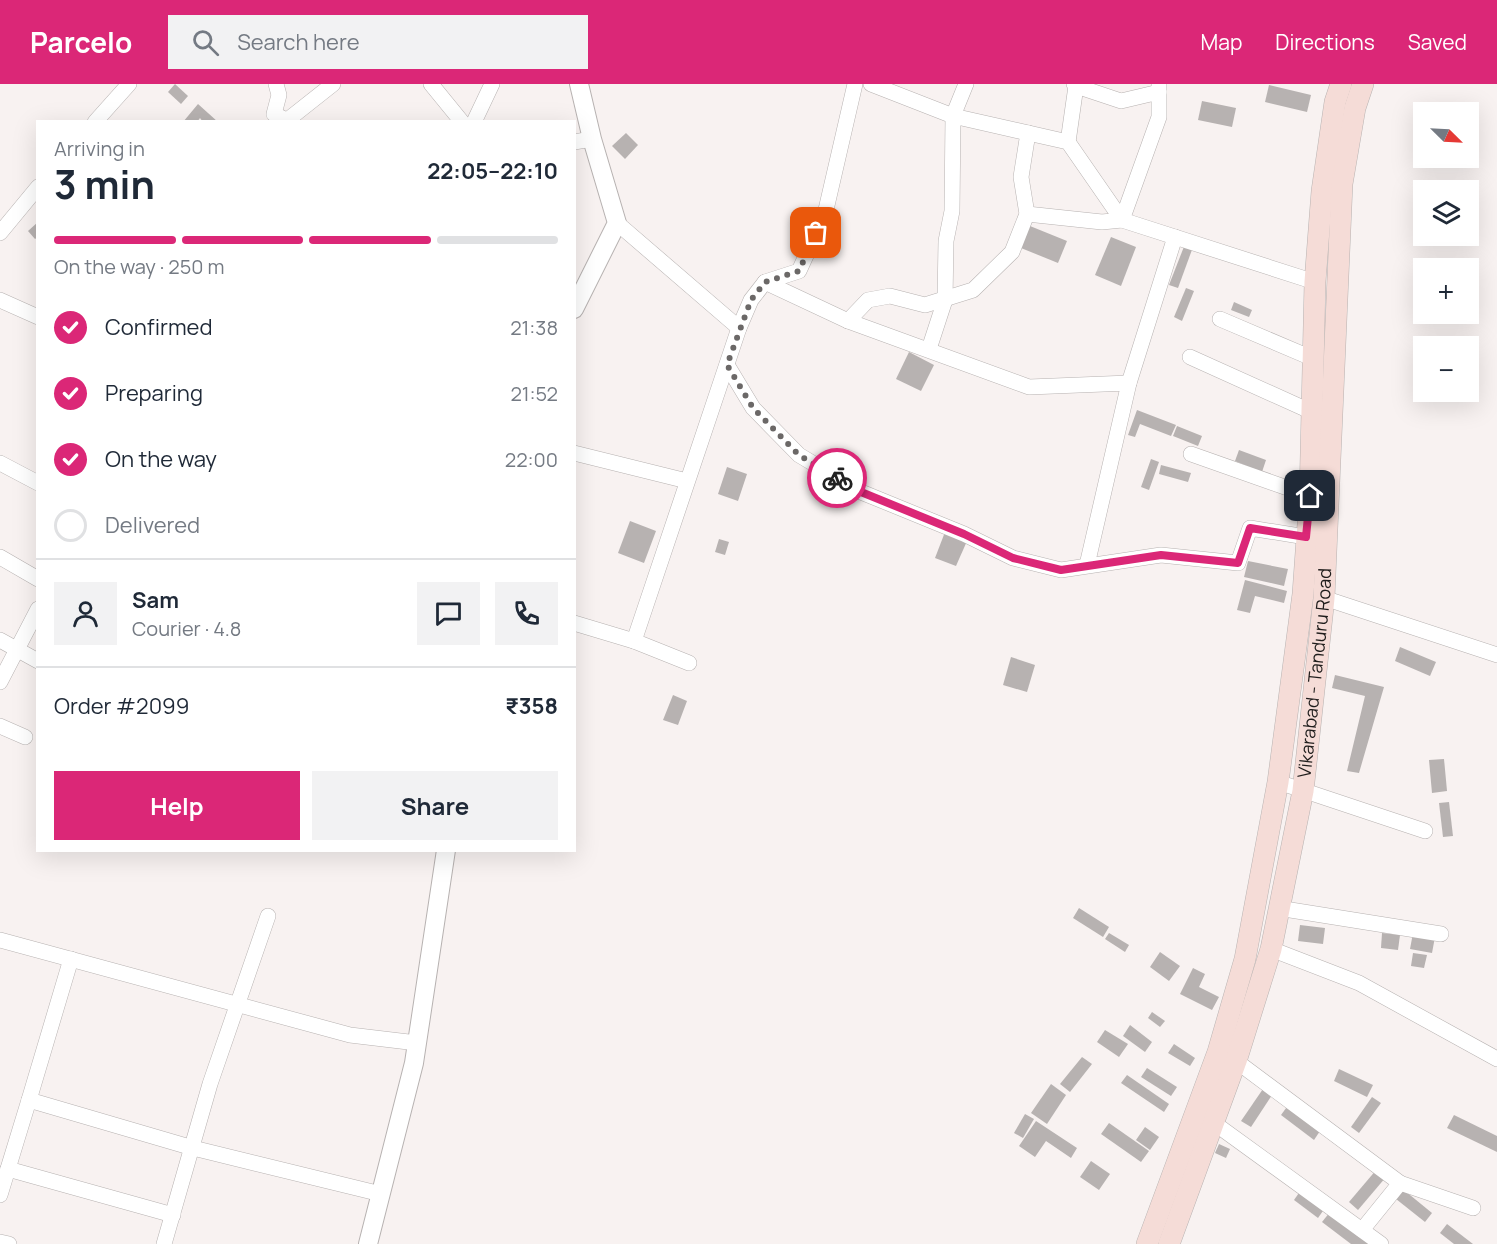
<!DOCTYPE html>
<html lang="en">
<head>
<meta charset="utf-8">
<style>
	:root { --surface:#fff; --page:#f2f2f3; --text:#1f2937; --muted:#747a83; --line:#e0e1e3; --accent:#db2777 }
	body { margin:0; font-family:Manrope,sans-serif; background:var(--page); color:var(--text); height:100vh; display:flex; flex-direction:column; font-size:22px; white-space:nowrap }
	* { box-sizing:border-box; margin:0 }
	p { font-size:20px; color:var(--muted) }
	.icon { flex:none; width:33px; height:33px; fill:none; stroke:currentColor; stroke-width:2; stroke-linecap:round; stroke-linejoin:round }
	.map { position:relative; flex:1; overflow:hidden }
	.side { position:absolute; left:36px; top:36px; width:540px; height:732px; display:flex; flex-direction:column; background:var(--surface); border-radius:0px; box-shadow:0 6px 24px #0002 }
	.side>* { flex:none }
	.needle { width:39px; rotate:114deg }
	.tools { position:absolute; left:1413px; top:18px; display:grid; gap:12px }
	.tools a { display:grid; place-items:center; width:66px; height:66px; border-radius:0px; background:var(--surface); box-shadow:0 6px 24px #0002; font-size:30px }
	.pin { position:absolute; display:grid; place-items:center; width:51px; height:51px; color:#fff; margin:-26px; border-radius:12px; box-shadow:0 3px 9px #0006 }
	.courier { position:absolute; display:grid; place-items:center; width:60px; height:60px; margin:-30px; border:4px solid #db2777; border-radius:50%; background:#fff; color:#222; box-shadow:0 2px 8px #0007 }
	.overview em { font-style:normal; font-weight:700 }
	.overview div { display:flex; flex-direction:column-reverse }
	.overview { display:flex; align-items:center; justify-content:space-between; height:102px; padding:0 18px }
	h1 { font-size:39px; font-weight:700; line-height:45px }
	.bar { display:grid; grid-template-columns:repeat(4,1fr); gap:9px 6px; align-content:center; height:72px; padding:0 18px }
	.bar i { height:8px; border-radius:4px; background:var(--line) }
	.bar .active { background:var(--accent) }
	.bar p { grid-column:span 4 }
	.line { display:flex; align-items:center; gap:15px; padding:0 18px; border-top:2px solid var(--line) }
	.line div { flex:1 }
	.round { display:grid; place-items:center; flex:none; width:63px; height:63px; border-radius:0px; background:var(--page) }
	ol { padding:0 18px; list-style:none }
	li { display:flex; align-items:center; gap:18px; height:66px }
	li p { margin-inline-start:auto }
	li .icon { padding:6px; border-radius:50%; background:var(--accent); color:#fff; stroke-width:4 }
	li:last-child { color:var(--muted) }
	li i { width:33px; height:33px; border:3px solid var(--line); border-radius:50% }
	.action { display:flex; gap:12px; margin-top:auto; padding:12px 18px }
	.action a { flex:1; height:69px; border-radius:0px; background:var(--accent); color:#fff; font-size:24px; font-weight:700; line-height:69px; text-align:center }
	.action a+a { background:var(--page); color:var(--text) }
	header { display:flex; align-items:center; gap:36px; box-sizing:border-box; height:84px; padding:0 30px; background:var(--accent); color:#fff }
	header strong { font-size:28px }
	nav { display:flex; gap:33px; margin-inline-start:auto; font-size:21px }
	.search { width:420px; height:54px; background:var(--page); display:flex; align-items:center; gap:15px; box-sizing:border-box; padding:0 21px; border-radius:0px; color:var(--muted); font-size:22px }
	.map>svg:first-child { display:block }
	.building { fill:#b7b2b1 }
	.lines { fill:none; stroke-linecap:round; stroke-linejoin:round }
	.minor-casing { stroke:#b7b2b1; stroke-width:16 }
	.tertiary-casing { stroke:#b7b2b1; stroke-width:20 }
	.secondary-casing { stroke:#b7b2b1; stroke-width:22 }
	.minor { stroke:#fff; stroke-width:15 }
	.tertiary { stroke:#fff; stroke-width:18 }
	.secondary { stroke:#f5dcd7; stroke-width:21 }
	.done { stroke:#6b6867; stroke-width:6; stroke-dasharray:0 10.8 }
	.route { stroke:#db2777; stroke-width:8 }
	.labels { text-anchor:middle; stroke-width:5; stroke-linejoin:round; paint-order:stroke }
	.street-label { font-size:18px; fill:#1f1d1c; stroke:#f8f2f1 }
</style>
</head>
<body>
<header>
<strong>Parcelo</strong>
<div class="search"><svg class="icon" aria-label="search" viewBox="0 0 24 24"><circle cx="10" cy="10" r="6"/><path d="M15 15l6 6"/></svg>Search here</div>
<nav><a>Map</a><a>Directions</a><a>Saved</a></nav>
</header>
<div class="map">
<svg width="1497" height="1160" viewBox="0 0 1497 1160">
	<rect width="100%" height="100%" fill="#f8f2f1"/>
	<g class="building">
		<polygon points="175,0 188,12 181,20 168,8"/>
		<polygon points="1269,1 1311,11 1307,28 1265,18"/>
		<polygon points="1202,17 1236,24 1232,43 1198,36"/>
		<polygon points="198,20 218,38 203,38 200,34 197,38 183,38"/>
		<polygon points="626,49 638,61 625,75 612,62"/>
		<polygon points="38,138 38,153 35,155 28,147"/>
		<polygon points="1030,142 1067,157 1058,179 1021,164"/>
		<polygon points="1111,153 1136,163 1121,202 1095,191"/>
		<polygon points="1185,160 1193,163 1178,204 1169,201"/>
		<polygon points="1186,204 1194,207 1182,237 1174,233"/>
		<polygon points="1234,218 1252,226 1249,233 1231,226"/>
		<polygon points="909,268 934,281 921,307 896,295"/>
		<polygon points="1137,326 1176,341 1171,352 1140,340 1135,353 1128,351"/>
		<polygon points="1177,342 1202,352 1198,362 1173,352"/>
		<polygon points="1239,366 1266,376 1262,388 1235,377"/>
		<polygon points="1151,375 1159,378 1149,406 1141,403"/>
		<polygon points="1161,381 1191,389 1188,398 1159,390"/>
		<polygon points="727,383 747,390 738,417 718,410"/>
		<polygon points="630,437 656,447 644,479 618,469"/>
		<polygon points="945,448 967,457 956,482 935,474"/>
		<polygon points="719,455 729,458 725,471 715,468"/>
		<polygon points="1248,477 1288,485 1284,502 1244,493"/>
		<polygon points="1245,496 1287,507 1284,519 1255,512 1250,529 1237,526"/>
		<polygon points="1400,563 1436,578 1430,592 1395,577"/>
		<polygon points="1011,573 1035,581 1027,608 1003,601"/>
		<polygon points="1335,591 1384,603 1359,689 1347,687 1365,612 1332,604"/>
		<polygon points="673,611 687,617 678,641 663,636"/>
		<polygon points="1444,675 1447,707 1432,709 1429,676"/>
		<polygon points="1449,718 1453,752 1443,753 1439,719"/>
		<polygon points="1079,824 1109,843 1103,853 1073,834"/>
		<polygon points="1300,841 1325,844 1323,860 1298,857"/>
		<polygon points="1109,849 1129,861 1125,868 1105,855"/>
		<polygon points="1382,849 1400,851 1398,866 1381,864"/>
		<polygon points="1413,849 1435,853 1432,869 1410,865"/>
		<polygon points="1160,868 1180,882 1169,897 1150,883"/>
		<polygon points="1413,869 1427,871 1424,884 1411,882"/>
		<polygon points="1193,884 1205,890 1199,903 1219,913 1212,926 1180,910"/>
		<polygon points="1152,928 1165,937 1160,943 1148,934"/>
		<polygon points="1130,941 1152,958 1145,968 1123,952"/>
		<polygon points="1105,946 1128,960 1119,973 1097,958"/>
		<polygon points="1174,960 1195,974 1190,982 1168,969"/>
		<polygon points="1082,973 1092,980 1070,1008 1060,1000"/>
		<polygon points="1147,984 1177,1003 1171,1012 1141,993"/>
		<polygon points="1339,985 1373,1001 1367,1013 1334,997"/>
		<polygon points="1127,991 1169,1020 1164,1028 1121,999"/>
		<polygon points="1051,1000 1066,1011 1047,1040 1031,1029"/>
		<polygon points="1265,1002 1274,1008 1251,1043 1241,1037"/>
		<polygon points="1372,1013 1381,1019 1359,1049 1351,1043"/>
		<polygon points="1289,1020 1322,1044 1314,1056 1281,1031"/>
		<polygon points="1025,1030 1034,1035 1023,1054 1014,1049"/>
		<polygon points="1454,1031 1497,1052 1497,1068 1447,1044"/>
		<polygon points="1036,1037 1077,1064 1071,1074 1046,1057 1035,1073 1019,1062"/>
		<polygon points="1109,1039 1149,1067 1141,1078 1101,1050"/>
		<polygon points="1145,1043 1159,1053 1150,1066 1136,1056"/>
		<polygon points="1219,1060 1230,1065 1226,1074 1215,1069"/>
		<polygon points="1091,1077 1110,1090 1099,1106 1080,1093"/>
		<polygon points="1377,1085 1386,1093 1358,1126 1349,1118"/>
		<polygon points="1399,1102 1432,1129 1425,1138 1391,1111"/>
		<polygon points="1301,1106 1325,1124 1318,1134 1294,1116"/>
		<polygon points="1330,1128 1371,1160 1351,1160 1322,1138"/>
		<polygon points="1447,1140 1473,1160 1454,1160 1440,1149"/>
	</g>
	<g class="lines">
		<g class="minor-casing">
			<g id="minor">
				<polyline points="276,0 279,11 274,30 286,36"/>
				<polyline points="431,0 462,38"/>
				<polyline points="871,0 953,32 966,0"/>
				<polyline points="1077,0 1076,2 1121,17 1159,8"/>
				<polyline points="1159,0 1159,33 1122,136 1315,198"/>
				<polyline points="95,38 129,0"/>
				<polyline points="285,38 333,0"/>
				<polyline points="474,38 492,0"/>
				<polyline points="574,58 592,55"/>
				<polyline points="1068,58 1076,2 1074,0"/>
				<polyline points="617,139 739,244"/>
				<polyline points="0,149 38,103"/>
				<polyline points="765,198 848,237 1029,303 1129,299 1087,481"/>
				<polyline points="0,216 38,233"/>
				<polyline points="1220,235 1314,275"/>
				<polyline points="848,237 868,216 890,212 925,221 973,206 1012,168 1027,130 1021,93 1028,49"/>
				<polyline points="929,265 945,216 946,157 952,127 953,32 1068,58 1122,136 1102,138 1027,130"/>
				<polyline points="1190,273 1312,328"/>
				<polyline points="727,281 753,324 799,371 861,408 964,450 1013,474 1061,486 1161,471 1238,479 1250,444 1306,453"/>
				<polyline points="1129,299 1175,153"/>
				<polyline points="574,369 687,397"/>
				<polyline points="1191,370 1310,412"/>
				<polyline points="0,379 38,399"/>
				<polyline points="0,473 38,495"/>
				<polyline points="1324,514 1497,571"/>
				<polyline points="574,539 634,557"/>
				<polyline points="0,556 38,577"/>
				<polyline points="689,579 634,557 739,244 751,216 765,198 799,187 825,130 855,0"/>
				<polyline points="0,598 38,525"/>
				<polyline points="0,642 25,653"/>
				<polyline points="1278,698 1425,747"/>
				<polyline points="1278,824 1441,850"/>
				<polyline points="0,856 350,951 417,959"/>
				<polyline points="1271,865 1359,899 1497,975"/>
				<polyline points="1236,977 1400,1099 1362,1146"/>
				<polyline points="29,1016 71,875"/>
				<polyline points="1214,1039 1381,1160"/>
				<polyline points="8,1085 173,1131"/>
				<polyline points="1400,1099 1473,1124"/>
				<polyline points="0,1111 29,1016 193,1064 381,1110"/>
				<polyline points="0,1158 9,1160"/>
				<polyline points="164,1160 210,1000 268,832"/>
			</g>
		</g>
		<g class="tertiary-casing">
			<g id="tertiary">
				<polyline points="574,225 617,139 592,55 579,0"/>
				<polyline points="368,1160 414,979 446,766"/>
			</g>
		</g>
		<g class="secondary-casing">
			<g id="secondary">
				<polyline points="1147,1160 1218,968 1245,875 1278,698 1303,510 1310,412 1315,198 1322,107 1335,18 1341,0"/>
				<path id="s1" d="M1169,1160L1236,977L1271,865L1303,707L1324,514L1342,100L1355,24L1363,0"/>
			</g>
		</g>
		<use href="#minor" class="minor"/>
		<use href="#tertiary" class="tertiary"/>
		<use href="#secondary" class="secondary"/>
	</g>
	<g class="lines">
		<polyline class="done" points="816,149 799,187 765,198 751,216 727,281 753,324 799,371 837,394"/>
		<polyline class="route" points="837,394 861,408 964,450 1013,474 1061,486 1161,471 1238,479 1250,444 1306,453 1310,412"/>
	</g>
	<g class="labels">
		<g class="street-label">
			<text dy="6" stroke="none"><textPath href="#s1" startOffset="592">Vikarabad - Tanduru Road</textPath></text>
		</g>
	</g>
</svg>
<div class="tools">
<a><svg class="needle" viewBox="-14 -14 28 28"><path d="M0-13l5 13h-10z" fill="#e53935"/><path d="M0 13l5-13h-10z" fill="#747a83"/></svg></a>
<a><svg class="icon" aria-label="layers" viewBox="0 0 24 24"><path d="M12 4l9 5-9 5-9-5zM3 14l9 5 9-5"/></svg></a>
<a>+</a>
<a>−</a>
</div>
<div class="pin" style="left:816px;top:149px;background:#ea580c"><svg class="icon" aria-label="bag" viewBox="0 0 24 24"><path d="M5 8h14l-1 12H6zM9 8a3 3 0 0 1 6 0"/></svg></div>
<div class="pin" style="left:1310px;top:412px;background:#1f2937"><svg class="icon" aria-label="home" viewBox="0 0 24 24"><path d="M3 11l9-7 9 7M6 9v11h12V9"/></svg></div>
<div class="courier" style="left:837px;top:394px"><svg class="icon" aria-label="bike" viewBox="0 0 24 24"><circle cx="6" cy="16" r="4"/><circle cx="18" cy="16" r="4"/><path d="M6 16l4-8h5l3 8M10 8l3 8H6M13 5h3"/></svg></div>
<section class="side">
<div class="overview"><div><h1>3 min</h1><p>Arriving in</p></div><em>22:05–22:10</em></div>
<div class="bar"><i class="active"></i><i class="active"></i><i class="active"></i><i></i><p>On the way · 250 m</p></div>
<ol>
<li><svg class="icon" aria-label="check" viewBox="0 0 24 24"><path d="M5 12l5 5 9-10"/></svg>Confirmed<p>21:38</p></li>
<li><svg class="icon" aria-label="check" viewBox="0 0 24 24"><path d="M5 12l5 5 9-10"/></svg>Preparing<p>21:52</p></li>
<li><svg class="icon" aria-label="check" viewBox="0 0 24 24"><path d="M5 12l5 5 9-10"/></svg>On the way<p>22:00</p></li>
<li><i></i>Delivered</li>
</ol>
<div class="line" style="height:108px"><a class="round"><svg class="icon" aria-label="person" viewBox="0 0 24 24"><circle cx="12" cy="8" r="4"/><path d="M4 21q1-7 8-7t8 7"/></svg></a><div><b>Sam</b><p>Courier · 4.8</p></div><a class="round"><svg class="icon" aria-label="chat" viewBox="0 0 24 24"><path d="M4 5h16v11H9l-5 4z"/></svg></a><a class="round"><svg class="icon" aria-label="phone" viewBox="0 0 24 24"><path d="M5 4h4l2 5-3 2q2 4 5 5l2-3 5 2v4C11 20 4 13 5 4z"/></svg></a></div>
<div class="line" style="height:78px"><div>Order #2099</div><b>₹358</b></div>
<div class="action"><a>Help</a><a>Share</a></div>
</section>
</div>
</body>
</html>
